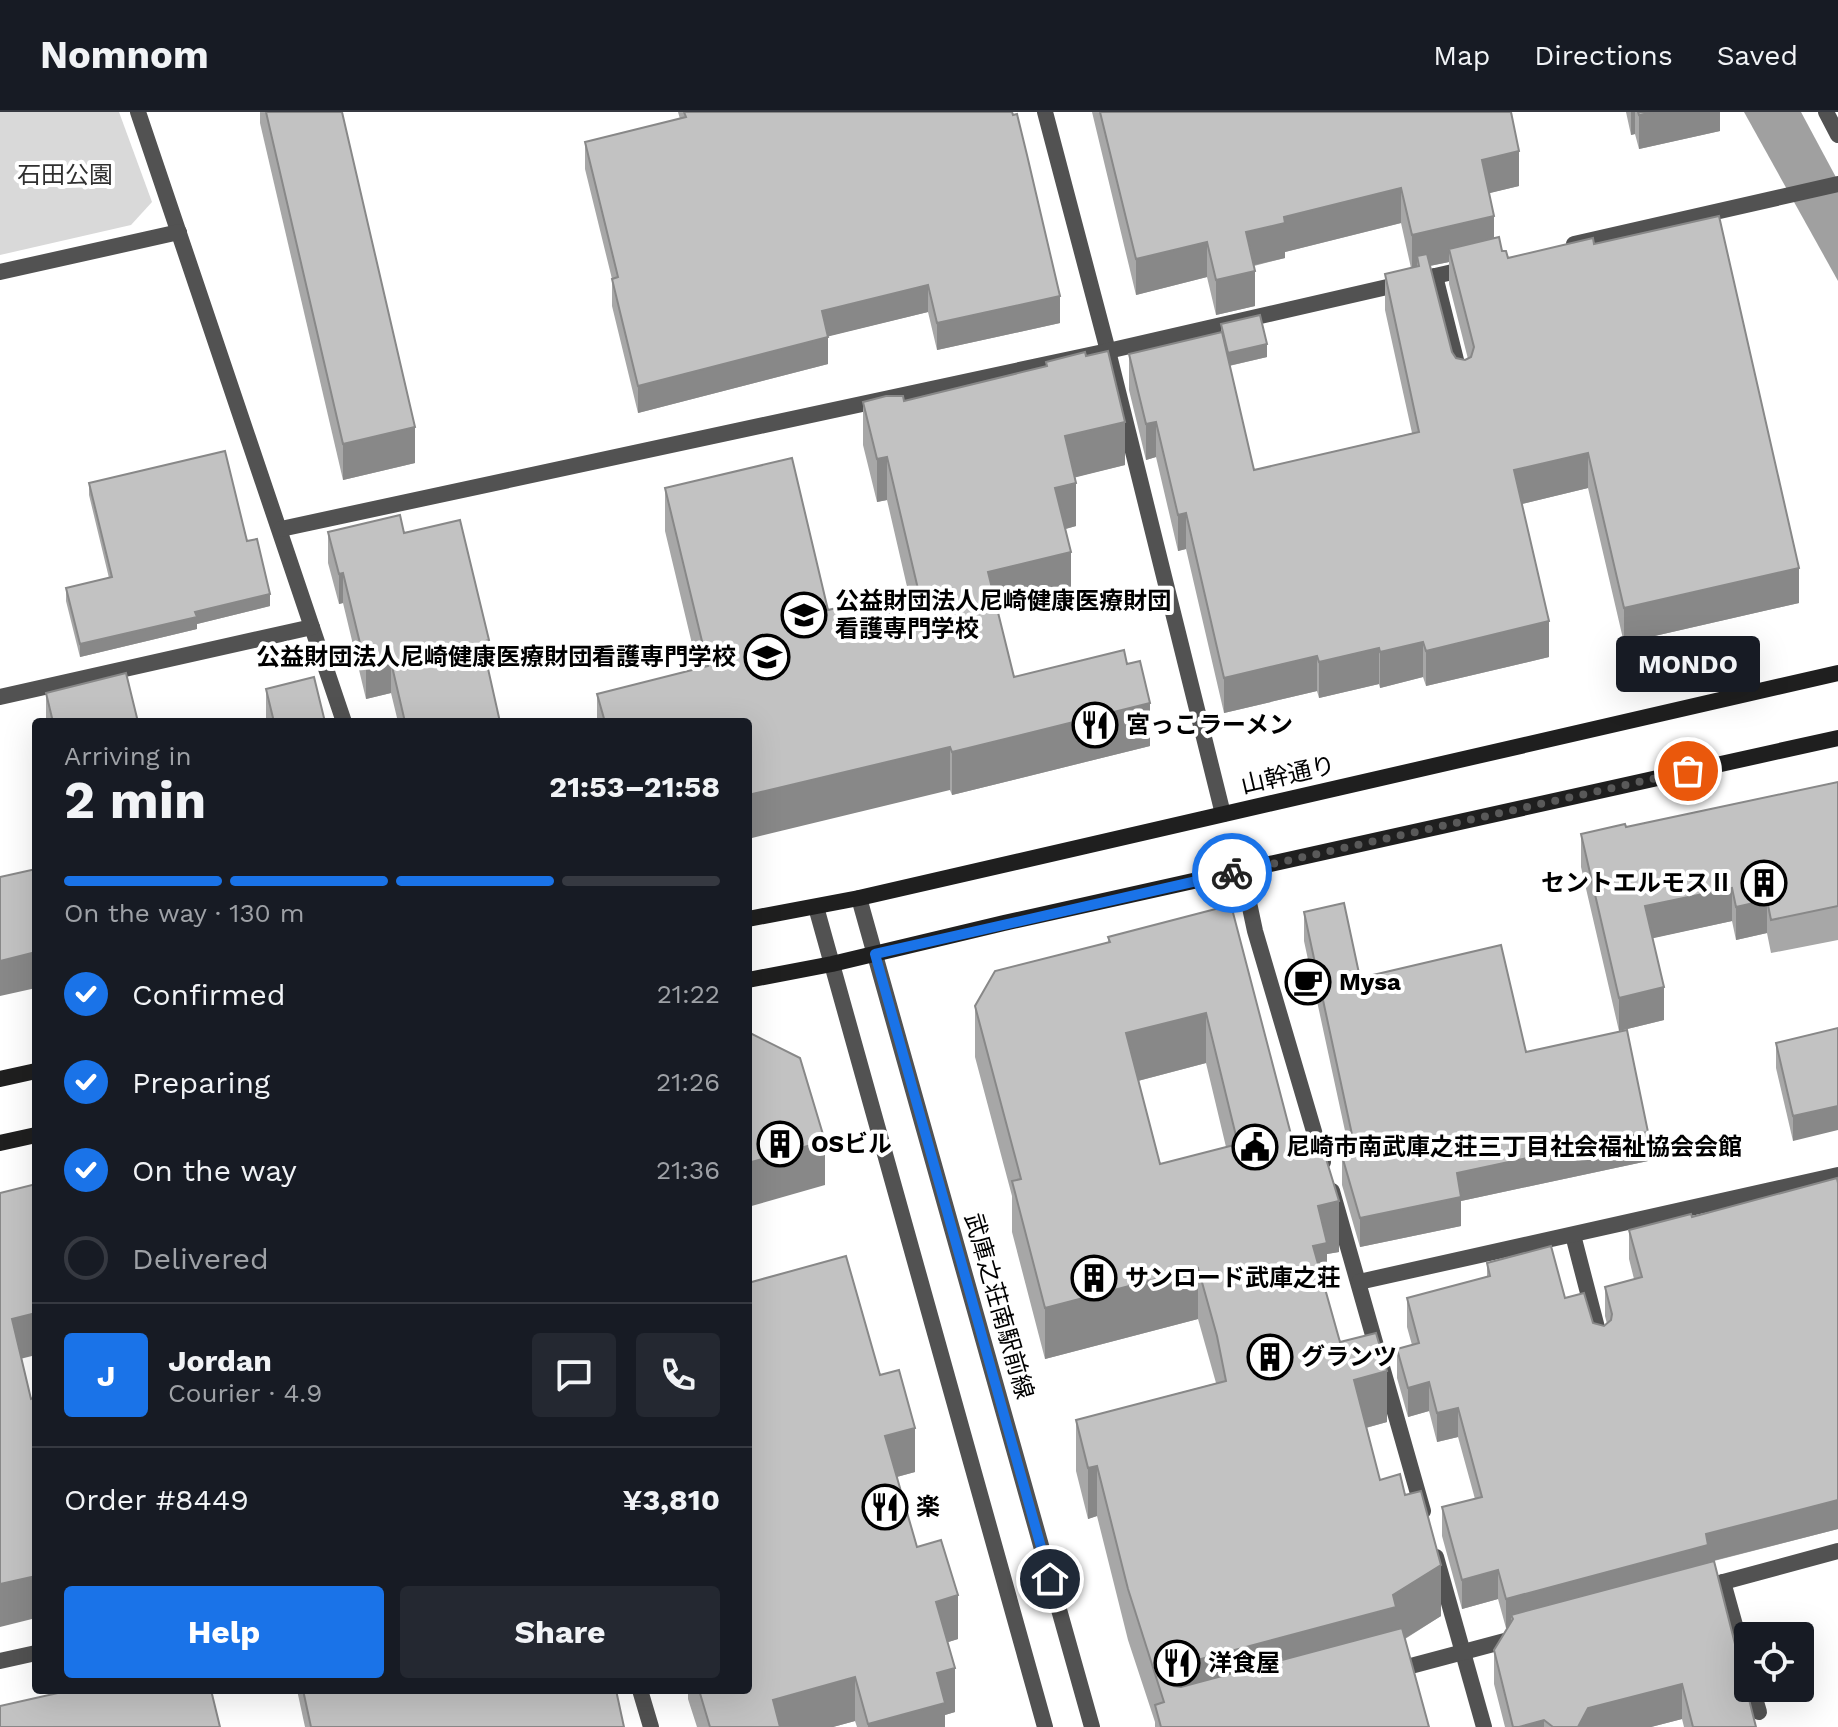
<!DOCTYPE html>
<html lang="en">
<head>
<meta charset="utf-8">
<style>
	:root { --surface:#171b24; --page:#242831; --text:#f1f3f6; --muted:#9ea1a6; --line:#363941; --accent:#1a73e8 }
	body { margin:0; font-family:"Work Sans","Noto Sans JP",sans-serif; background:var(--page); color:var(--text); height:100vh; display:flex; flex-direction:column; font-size:30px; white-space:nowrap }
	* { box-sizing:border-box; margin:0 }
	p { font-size:26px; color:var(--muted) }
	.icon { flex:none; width:44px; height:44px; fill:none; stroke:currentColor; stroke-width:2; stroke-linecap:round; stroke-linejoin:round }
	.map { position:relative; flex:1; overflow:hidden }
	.details { position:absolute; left:32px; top:606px; width:720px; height:976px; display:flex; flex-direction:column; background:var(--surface); border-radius:8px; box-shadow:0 8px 32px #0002 }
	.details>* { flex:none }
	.tools { position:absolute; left:1734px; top:1510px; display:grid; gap:16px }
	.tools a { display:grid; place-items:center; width:80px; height:80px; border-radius:8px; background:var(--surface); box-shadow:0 8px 32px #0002; font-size:40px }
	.pin { position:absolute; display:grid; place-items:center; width:68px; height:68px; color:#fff; margin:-34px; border:4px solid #fff; border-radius:50%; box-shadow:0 2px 8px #0007 }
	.courier { position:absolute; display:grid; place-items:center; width:80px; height:80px; margin:-40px; border:6px solid #1a73e8; border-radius:50%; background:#fff; color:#222; box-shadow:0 2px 10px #0007 }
	.bubble { position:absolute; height:56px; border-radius:8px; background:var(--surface); box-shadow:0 8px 32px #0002; font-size:26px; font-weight:700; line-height:56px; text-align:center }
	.summary em { font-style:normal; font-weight:700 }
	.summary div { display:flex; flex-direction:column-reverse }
	.summary { display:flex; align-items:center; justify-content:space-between; height:136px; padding:0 32px }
	h1 { font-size:52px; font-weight:700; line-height:60px }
	.bar { display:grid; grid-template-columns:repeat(4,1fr); gap:12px 8px; align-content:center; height:96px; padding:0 32px }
	.bar i { height:10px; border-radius:6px; background:var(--line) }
	.bar .selected { background:var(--accent) }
	.bar p { grid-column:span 4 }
	.line { display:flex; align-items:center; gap:20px; padding:0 32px; border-top:2px solid var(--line) }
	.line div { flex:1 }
	.round { display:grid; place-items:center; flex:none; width:84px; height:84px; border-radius:8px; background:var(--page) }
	ol { padding:0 32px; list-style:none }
	li { display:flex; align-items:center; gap:24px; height:88px }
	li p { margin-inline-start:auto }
	li .icon { padding:8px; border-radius:50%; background:var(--accent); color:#fff; stroke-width:4 }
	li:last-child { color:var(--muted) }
	li i { width:44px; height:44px; border:4px solid var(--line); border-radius:50% }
	.primary-button { display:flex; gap:16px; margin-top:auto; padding:16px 32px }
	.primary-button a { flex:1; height:92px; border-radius:8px; background:var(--accent); color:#fff; font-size:32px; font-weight:700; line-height:92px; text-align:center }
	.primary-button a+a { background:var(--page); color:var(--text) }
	header { display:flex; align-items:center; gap:48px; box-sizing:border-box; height:112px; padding:0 40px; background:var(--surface); border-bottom:2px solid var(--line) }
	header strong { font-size:38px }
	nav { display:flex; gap:44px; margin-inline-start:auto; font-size:28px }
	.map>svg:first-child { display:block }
	.green { fill:#d9d9d9 }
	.water { fill:#a0a0a0 }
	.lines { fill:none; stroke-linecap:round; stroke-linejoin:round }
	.lane { stroke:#525252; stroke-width:16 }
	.street { stroke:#525252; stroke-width:16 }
	.secondary { stroke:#1f1f1f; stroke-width:16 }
	.wall { fill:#a7a7a7; fill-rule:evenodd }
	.shaded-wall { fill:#888 }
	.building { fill:#c2c2c2; stroke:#888; stroke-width:2; fill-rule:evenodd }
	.done { stroke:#595959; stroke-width:8; stroke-dasharray:0 14.4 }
	.route { stroke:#1a73e8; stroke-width:10 }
	.labels { text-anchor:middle; stroke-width:8; stroke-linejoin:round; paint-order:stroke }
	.park-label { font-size:24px; fill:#303030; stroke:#fff }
	.poi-label { font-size:24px; font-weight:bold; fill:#000; stroke:#fff; text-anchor:start }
	.street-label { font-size:24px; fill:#000; stroke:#fff }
</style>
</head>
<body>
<header>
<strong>Nomnom</strong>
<nav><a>Map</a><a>Directions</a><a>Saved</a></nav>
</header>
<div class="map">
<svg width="1838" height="1615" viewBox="0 0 1838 1615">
	<rect width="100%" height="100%" fill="#fff"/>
	<polygon class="green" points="0,0 119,0 152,90 131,113 0,143"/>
	<polygon class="water" points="1744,0 1801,0 1838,69 1838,169"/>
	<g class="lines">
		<g class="lane">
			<polyline points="1435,164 1460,264"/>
			<polyline points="1573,1123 1601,1231"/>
			<polyline points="1723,1470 1748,1560"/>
			<polyline points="1752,1576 1759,1600"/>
		</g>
		<g class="street">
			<polyline points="138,0 344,610"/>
			<polyline points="1045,0 1108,239 1223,702"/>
			<polyline points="1826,0 1838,23"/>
			<polyline points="1574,132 1838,72"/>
			<polyline points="0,160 179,120"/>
			<polyline points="281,417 1108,239 1470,156"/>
			<polyline points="0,585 312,515"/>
			<polyline points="1242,758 1255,819 1323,1050"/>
			<polyline points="859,786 1092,1615"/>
			<polyline points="816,795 1045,1615"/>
			<polyline points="1332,1079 1423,1399"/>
			<polyline points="1359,1170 1838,1063"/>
			<polyline points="1436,1445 1484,1615"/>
			<polyline points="1701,1476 1838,1439"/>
			<polyline points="0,1549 36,1541"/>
			<polyline points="1392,1559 1516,1526"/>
			<polyline points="640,1578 651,1615"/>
		</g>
		<g class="secondary">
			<polyline points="748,807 859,786 1838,561"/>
			<polyline points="748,868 832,852 1004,811 1838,626"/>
			<polyline points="0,967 36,959"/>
			<polyline points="0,1031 36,1023"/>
		</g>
	</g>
	<g class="wall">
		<polygon points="260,0 342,0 415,351 343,368 260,11"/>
		<polygon points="678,0 1012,0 1060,211 937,238 928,200 828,224 828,252 638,301 612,194 612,167 585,57 585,30 680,7"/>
		<path d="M1092,0H1511L1519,74L1489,81L1494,126L1508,146L1594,132L1799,491L1624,531L1588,376L1522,392L1549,545L1426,574L1423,565L1380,576L1379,572L1319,586L1317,579L1224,601L1186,437L1178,439L1156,345L1146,348L1129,278V242L1221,220V212L1267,245L1229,254L1254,358L1412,321L1385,198V162L1411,156L1401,111L1285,140V146L1254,154L1255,194L1216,203L1207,165L1136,183ZM1449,150V172L1468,247L1465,248L1456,246L1452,240L1430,154Z"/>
		<polygon points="1626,0 1720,0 1720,19 1639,37 1635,22 1631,23"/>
		<polygon points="1046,250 1125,353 1075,365 1076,414 1065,417 1071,483 998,501 1014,565 1127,552 1150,634 952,683 950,678 748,610 597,610 597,582 698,557 665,419 665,376 828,498 908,479 887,388 877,390 863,333 863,290 904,289 1046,254"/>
		<polygon points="89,371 247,429 270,494 197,512 197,517 80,545 66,489 66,476 109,466 89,383"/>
		<polygon points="328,420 404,421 488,559 500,610 398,610 391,581 366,587 343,491 339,492 328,451"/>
		<polygon points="266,577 325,610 266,610"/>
		<polygon points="46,581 138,610 46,610"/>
		<polygon points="1838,670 1838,828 1771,841 1767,821 1736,828 1732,809 1652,826 1664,908 1619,919 1581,755 1581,722 1626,715"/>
		<path d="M1231,793L1294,1034L1339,1140L1327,1142L1326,1182L1340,1230L1387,1310L1366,1316L1380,1368L1405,1383L1441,1504L1405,1527L1429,1615H1155V1610L1128,1528L1097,1404L1088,1407L1076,1359V1308L1216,1271L1198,1207L1045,1247L1012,1120V1084L975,945V894L1108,830V825ZM1206,951L1226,1035L1160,1052L1138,969Z"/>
		<polygon points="1304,800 1360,866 1526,940 1648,1049 1461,1089 1461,1114 1360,1135 1342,1073 1342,1044 1350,1042 1304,829"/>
		<polygon points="1838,916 1793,1029 1776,956 1776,931"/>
		<polygon points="1838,1071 1838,1417 1714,1449 1756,1615 1684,1615 1682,1607 1651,1615 1505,1615 1494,1572 1494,1538 1508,1516 1506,1516 1498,1487 1462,1497 1442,1424 1442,1395 1475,1387 1458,1325 1437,1330 1429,1299 1408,1305 1397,1266 1397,1237 1412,1233 1407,1215 1407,1186 1487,1165 1487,1151 1565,1186 1593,1211 1604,1214 1607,1212 1605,1204 1605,1175 1634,1167 1629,1147 1629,1118"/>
		<polygon points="880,1263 915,1360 897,1365 917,1435 958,1527 948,1530 955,1600 945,1603 945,1615 857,1615 855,1609 833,1615 697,1615 688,1587 688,1578 748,1578"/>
		<polygon points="297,1578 616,1578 624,1615 305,1615"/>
	</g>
	<g class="shaded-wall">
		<polygon points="1631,0 1635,0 1635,22 1631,23"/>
		<polygon points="1654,0 1720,0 1720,19 1639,37 1639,3"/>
		<polygon points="1519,39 1519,74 1482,83 1482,48"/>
		<polygon points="1401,76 1401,111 1285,140 1285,146 1246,155 1246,120 1284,105"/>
		<polygon points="1494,104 1494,139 1449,137 1449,150 1419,156 1417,144 1417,157 1412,158 1412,123"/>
		<polygon points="1207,130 1207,165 1136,183 1136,147"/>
		<polygon points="1255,159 1255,194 1216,203 1216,168"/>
		<polygon points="928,173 928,200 822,226 822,199"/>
		<polygon points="1060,184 1060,211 937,238 937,211"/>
		<polygon points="828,225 828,252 638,301 638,274"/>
		<polygon points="1267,232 1267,245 1228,254 1228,241"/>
		<polygon points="1125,310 1125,353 1065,368 1065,324"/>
		<polygon points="1156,310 1156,345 1146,348 1146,312"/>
		<polygon points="415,315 415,351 343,368 343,332"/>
		<polygon points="1588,341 1588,376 1514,394 1514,358"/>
		<polygon points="887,345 887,388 877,390 877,347"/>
		<polygon points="1076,371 1076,414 1055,420 1055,376"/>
		<polygon points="1186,401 1186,437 1178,439 1178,403"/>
		<polygon points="1071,440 1071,483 988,503 988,460"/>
		<polygon points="1799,456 1799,491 1624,531 1624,496"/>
		<polygon points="343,461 343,491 339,492 339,462"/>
		<polygon points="270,482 270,494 197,512 197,517 80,545 80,532 195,500"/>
		<polygon points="1549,509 1549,545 1426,574 1426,539"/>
		<polygon points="489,528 489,559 482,530"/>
		<polygon points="1423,530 1423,565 1380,576 1380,540"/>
		<polygon points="1379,536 1379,572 1319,586 1319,550"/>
		<polygon points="1317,544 1317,579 1224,601 1224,566"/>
		<polygon points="391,550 391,581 366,587 366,556"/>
		<polygon points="1150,591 1150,634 952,683 952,640"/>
		<polygon points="950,635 950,678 748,727 748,683"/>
		<polygon points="1732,776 1732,809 1645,828 1645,794"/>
		<polygon points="1767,788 1767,821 1736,828 1736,795"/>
		<polygon points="36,840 36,876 0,884 0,849"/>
		<polygon points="1664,875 1664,908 1619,919 1619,886"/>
		<polygon points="1206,901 1206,951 1126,972 1126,921"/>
		<polygon points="1838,994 1838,1018 1793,1029 1793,1004"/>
		<polygon points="1648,1020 1648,1049 1461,1089 1461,1114 1360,1135 1360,1106 1457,1061"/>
		<polygon points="825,1029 825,1073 748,1095 748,1051"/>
		<polygon points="1339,1089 1339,1140 1327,1142 1327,1181 1313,1185 1313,1134 1318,1094"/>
		<polygon points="1198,1156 1198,1207 1045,1247 1045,1196"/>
		<polygon points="36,1201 36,1243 12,1249 12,1207"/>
		<polygon points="1387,1259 1387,1310 1354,1319 1354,1268"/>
		<polygon points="1429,1270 1429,1299 1408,1305 1408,1276"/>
		<polygon points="1458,1296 1458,1325 1437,1330 1437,1301"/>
		<polygon points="915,1316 915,1360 885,1368 885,1324"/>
		<polygon points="1097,1354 1097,1404 1088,1407 1088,1356"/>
		<polygon points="1838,1388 1838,1417 1708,1450 1513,1507 1511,1503 1511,1515 1506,1516 1506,1487 1706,1422"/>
		<polygon points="1441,1453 1441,1504 1396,1532 1168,1611 1168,1561 1175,1554 1393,1483"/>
		<polygon points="1498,1458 1498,1487 1462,1497 1462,1468"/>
		<polygon points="36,1464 36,1506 0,1515 0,1472"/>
		<polygon points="958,1483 958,1527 936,1534 936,1490"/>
		<polygon points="955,1556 955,1600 945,1603 945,1615 868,1615 868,1612 937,1561"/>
		<polygon points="855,1565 855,1609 833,1615 773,1615 773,1588"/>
		<polygon points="1682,1572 1682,1607 1651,1615 1578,1615 1588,1596"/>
		<polygon points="1544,1608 1544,1615 1519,1615"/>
	</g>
	<g class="building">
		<polygon points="266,0 342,0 415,315 343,332"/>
		<polygon points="684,0 1012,0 1013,3 1017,2 1027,43 1060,184 937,211 928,173 822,199 828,225 638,274 612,167 618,165 585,30 686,5"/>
		<polygon points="1100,0 1511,0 1519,39 1482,48 1494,104 1412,123 1401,76 1284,105 1285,111 1246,120 1255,159 1216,168 1207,130 1136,147"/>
		<polygon points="1638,0 1654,0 1639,3"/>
		<polygon points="1719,104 1799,456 1624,496 1588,341 1514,358 1549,509 1426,539 1423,530 1380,540 1379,536 1319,550 1317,544 1224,566 1186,401 1178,403 1156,310 1146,312 1129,242 1222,220 1254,358 1419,320 1385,162 1419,154 1417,144 1427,142 1452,240 1456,246 1465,248 1471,245 1474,235 1449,137 1499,125 1502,139 1506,139 1508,146 1593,126 1594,132"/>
		<polygon points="1260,203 1267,232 1228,241 1221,212"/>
		<polygon points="1108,239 1125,310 1065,324 1076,371 1055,376 1071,440 988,460 1014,565 1124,538 1127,552 1140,549 1150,591 952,640 950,635 748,683 748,610 605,610 597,582 708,554 665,376 792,346 828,498 918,477 887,345 877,347 863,290 886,284 903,284 904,289 1047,254 1046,250 1085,240 1086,244"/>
		<polygon points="225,339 247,429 257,427 270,482 195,500 197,505 80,532 66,476 112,465 89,371"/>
		<polygon points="400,403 404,421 460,408 489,528 482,530 500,610 405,610 391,550 366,556 343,461 339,462 328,420"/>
		<polygon points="126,561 138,610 53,610 46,581"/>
		<polygon points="314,565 325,610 274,610 266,577"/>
		<polygon points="1838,670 1838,794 1771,808 1767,788 1736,795 1732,776 1645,794 1664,875 1619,886 1581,722 1625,712 1626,715"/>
		<polygon points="36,757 36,840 0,849 0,765"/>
		<polygon points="1344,791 1360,866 1501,833 1526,940 1627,918 1648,1020 1457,1061 1461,1085 1360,1106 1342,1044 1356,1041 1304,800"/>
		<path d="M1231,793L1294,1034L1320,1027L1339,1089L1318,1094L1327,1131L1313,1134L1340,1230L1376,1221L1387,1259L1354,1268L1380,1368L1400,1362L1405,1383L1421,1379L1441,1453L1393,1483L1396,1495L1175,1554L1168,1561V1568L1174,1574L1181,1575L1402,1516L1429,1615H1161L1155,1593L1164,1590L1128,1477L1097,1354L1088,1356L1076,1308L1226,1269L1217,1224L1198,1156L1045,1196L1012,1069L1021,1067L975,894L995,859L1110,830L1108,825ZM1206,901L1238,1032L1160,1052L1126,921Z"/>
		<polygon points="1838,916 1838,994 1793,1004 1776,931"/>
		<polygon points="748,920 800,946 825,1029 748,1051"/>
		<polygon points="1837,1066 1838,1071 1838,1388 1706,1422 1708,1433 1506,1487 1498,1458 1462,1468 1442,1395 1482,1385 1458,1296 1437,1301 1429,1270 1408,1276 1397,1237 1419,1231 1407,1186 1490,1164 1487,1151 1551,1134 1565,1186 1584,1181 1593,1211 1604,1214 1611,1208 1612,1202 1605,1175 1642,1165 1629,1118 1691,1102 1692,1105"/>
		<polygon points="36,1072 36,1201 12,1207 31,1287 36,1285 36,1464 0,1472 0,1081"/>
		<polygon points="846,1144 880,1263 899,1258 915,1316 885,1324 917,1435 941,1428 958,1483 936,1490 955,1556 937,1561 945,1591 868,1612 855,1565 773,1588 780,1615 710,1615 699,1578 748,1578 748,1171"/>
		<polygon points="1714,1449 1756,1615 1693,1615 1682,1572 1588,1596 1578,1615 1553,1615 1544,1608 1519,1615 1513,1615 1494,1538 1513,1507 1511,1503"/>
		<polygon points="71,1578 211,1578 220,1615 0,1615 0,1594"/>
		<polygon points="303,1578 616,1578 624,1615 311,1615"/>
	</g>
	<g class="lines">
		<polyline class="done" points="1232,761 1688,659"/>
		<polyline class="route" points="1050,1467 875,842 1232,761"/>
	</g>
	<defs>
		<g id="university-ring" transform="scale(2.3)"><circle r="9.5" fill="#fff" stroke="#000" stroke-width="1.5"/><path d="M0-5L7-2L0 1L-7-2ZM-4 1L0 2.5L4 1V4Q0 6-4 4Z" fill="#000"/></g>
		<g id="restaurant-ring" transform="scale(2.3)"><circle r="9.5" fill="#fff" stroke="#000" stroke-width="1.5"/><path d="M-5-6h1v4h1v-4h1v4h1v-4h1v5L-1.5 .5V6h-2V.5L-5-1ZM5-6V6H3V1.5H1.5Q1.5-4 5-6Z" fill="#000"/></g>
		<g id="building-ring" transform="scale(2.3)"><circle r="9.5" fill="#fff" stroke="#000" stroke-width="1.5"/><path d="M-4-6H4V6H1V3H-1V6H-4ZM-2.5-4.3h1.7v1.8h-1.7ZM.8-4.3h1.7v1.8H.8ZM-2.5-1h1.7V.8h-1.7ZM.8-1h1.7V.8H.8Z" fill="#000"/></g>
		<g id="cafe-ring" transform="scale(2.3)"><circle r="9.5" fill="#fff" stroke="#000" stroke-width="1.5"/><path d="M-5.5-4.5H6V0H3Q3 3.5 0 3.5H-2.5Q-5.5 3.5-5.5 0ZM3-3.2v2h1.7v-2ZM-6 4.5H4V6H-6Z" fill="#000"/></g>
		<g id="civic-ring" transform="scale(2.3)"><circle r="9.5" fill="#fff" stroke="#000" stroke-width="1.5"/><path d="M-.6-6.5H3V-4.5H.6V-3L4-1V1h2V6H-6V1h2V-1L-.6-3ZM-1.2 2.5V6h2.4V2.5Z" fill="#000"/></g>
	</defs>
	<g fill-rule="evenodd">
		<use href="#university-ring" x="804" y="503"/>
		<use href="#university-ring" x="767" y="545"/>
		<use href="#restaurant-ring" x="1095" y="613"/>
		<use href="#building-ring" x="1764" y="771"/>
		<use href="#cafe-ring" x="1308" y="870"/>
		<use href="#building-ring" x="780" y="1032"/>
		<use href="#civic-ring" x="1255" y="1035"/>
		<use href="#building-ring" x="1094" y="1166"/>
		<use href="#building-ring" x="1270" y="1245"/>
		<use href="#restaurant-ring" x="885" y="1395"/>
		<use href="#restaurant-ring" x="1177" y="1551"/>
	</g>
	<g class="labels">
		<g class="park-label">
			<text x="65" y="71">石田公園</text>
		</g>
		<g class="poi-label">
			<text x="835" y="497">公益財団法人尼崎健康医療財団<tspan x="835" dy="28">看護専門学校</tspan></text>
			<text x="736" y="553" text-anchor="end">公益財団法人尼崎健康医療財団看護専門学校</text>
			<text x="1126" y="621">宮っこラーメン</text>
			<text x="1733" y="779" text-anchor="end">セントエルモスⅡ</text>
			<text x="1339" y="878">Mysa</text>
			<text x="811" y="1040">OSビル</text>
			<text x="1286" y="1043">尼崎市南武庫之荘三丁目社会福祉協会会館</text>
			<text x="1125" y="1174">サンロード武庫之荘</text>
			<text x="1301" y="1253">グランツ</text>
			<text x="916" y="1403">楽</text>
			<text x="1208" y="1559">洋食屋</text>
		</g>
		<g class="street-label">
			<text transform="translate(1288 663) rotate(-13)" y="8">山幹通り</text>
			<text transform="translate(999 1194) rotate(74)" y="8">武庫之荘南駅前線</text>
		</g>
	</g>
</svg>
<div class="tools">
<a><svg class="icon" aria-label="locate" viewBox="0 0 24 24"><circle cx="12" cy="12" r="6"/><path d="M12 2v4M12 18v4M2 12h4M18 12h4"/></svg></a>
</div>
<div class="pin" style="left:1688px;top:659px;background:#ea580c"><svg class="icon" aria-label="bag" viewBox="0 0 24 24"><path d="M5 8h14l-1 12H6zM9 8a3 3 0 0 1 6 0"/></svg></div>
<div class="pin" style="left:1050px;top:1467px;background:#1f2937"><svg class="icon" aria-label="home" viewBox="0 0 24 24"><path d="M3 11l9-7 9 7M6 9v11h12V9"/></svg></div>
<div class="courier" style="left:1232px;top:761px"><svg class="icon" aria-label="bike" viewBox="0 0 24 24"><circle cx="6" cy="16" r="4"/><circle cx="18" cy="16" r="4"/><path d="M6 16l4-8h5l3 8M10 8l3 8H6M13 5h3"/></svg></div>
<div class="bubble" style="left:1616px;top:524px;width:144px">MONDO</div>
<section class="details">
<div class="summary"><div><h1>2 min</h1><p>Arriving in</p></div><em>21:53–21:58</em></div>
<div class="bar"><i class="selected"></i><i class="selected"></i><i class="selected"></i><i></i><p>On the way · 130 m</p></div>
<ol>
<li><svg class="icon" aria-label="check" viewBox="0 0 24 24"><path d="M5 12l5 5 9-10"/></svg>Confirmed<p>21:22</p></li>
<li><svg class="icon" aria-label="check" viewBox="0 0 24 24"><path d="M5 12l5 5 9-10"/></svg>Preparing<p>21:26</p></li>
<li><svg class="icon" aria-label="check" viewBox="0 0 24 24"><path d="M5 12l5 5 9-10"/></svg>On the way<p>21:36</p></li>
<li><i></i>Delivered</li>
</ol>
<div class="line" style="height:144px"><b class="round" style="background:var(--accent);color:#fff">J</b><div><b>Jordan</b><p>Courier · 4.9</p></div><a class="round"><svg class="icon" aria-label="chat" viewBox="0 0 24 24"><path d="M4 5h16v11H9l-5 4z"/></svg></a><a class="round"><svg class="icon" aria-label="phone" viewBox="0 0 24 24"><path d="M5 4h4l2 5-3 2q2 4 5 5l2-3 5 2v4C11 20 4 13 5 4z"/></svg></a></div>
<div class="line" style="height:104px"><div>Order #8449</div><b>¥3,810</b></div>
<div class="primary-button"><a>Help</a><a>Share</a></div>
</section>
</div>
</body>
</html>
